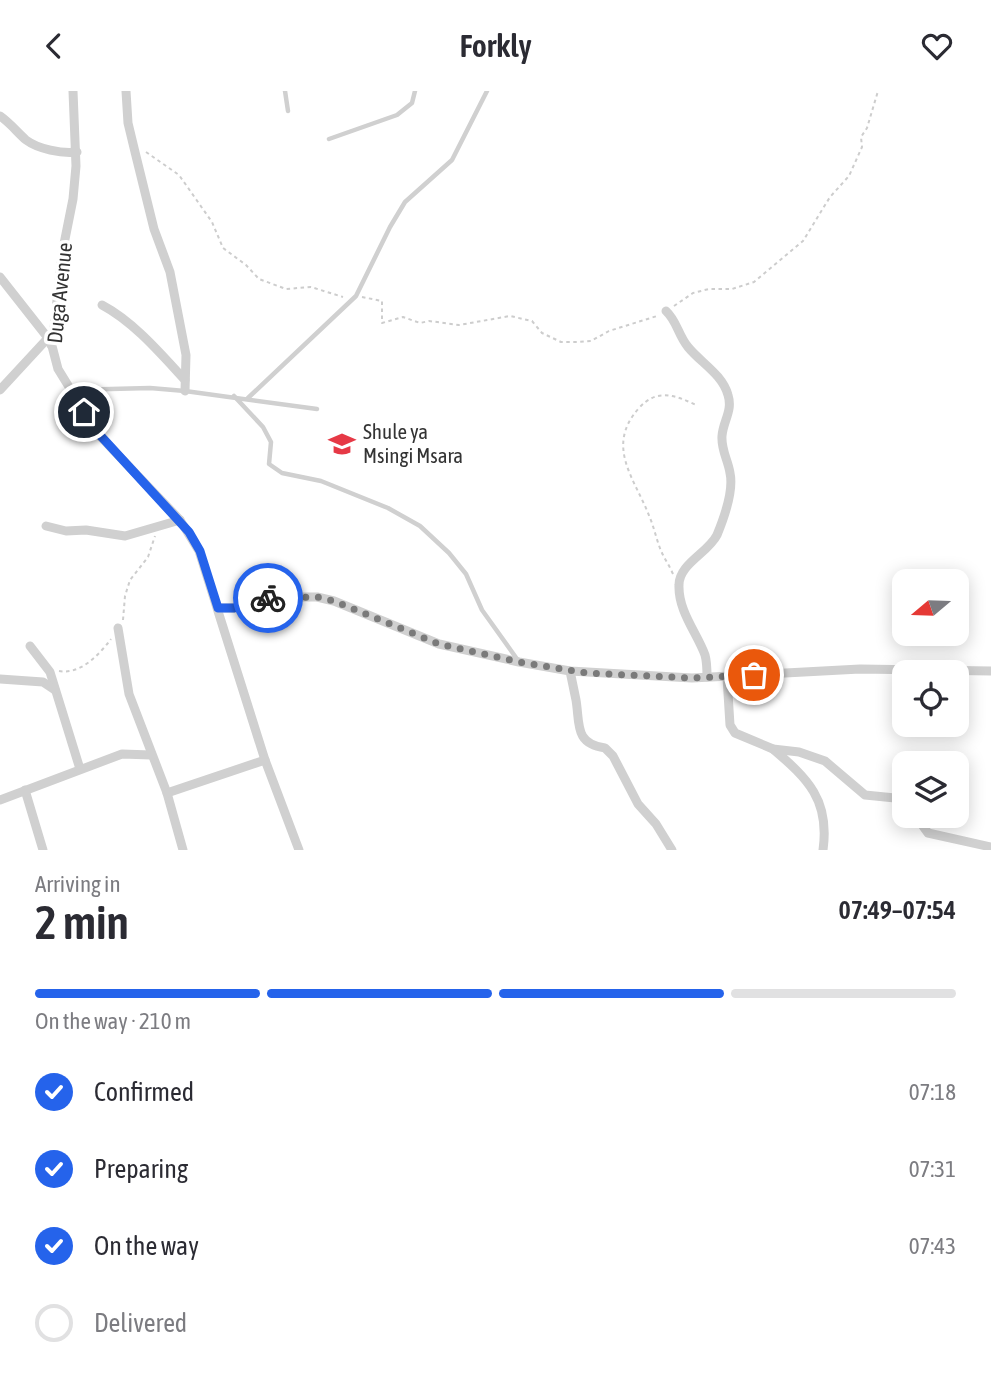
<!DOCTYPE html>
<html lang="en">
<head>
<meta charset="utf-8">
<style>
	:root { --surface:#fff; --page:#f2f2f3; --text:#2b2b33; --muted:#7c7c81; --line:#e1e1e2; --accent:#2563eb }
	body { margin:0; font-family:"Asap Condensed",sans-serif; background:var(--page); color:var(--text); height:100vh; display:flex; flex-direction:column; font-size:26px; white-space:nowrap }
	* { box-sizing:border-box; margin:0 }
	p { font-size:23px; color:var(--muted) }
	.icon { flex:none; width:38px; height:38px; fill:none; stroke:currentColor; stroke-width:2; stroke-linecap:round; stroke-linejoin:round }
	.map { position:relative; height:759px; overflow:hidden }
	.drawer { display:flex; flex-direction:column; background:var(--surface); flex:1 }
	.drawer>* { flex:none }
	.needle { width:46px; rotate:251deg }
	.buttons { position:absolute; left:892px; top:478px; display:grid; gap:14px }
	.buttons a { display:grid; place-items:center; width:77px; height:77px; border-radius:14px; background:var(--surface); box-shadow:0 4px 18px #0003; font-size:35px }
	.pin { position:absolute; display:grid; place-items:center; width:60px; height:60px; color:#fff; margin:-30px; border:4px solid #fff; border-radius:50%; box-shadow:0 2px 7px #0007 }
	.courier { position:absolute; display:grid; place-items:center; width:70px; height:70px; margin:-35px; border:5px solid #2563eb; border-radius:50%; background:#fff; color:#222; box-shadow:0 2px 9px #0007 }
	.overview em { font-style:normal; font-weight:600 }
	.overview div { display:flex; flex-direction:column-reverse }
	.overview { display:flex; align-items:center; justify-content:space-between; height:119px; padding:0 35px }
	h1 { font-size:46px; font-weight:600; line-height:52px }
	.bar { display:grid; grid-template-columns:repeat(4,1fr); gap:10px 7px; align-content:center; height:84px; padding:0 35px }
	.bar i { height:9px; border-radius:5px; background:var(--line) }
	.bar .active { background:var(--accent) }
	.bar p { grid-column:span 4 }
	ol { padding:0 35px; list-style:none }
	li { display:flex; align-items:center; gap:21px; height:77px }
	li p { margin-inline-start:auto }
	li .icon { padding:7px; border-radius:50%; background:var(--accent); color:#fff; stroke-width:4 }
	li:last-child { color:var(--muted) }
	li i { width:38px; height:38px; border:4px solid var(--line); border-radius:50% }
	header { display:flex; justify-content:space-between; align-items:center; height:91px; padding:0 35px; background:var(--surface); font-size:32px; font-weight:600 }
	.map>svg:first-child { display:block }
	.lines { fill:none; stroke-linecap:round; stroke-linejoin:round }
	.path { stroke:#cdcdcd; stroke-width:2; stroke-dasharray:3.5 3.5; stroke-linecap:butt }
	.lane { stroke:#d0d0d0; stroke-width:4.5 }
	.street { stroke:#d0d0d0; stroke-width:9 }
	.done { stroke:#7a7a7a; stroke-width:7; stroke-dasharray:0 12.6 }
	.route { stroke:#2563eb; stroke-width:9 }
	.labels { text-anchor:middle; stroke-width:7; stroke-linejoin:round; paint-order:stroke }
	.street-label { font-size:21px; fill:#333; stroke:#fff }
	.poi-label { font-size:21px; fill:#333; stroke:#fff; text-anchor:start }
</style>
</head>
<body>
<header><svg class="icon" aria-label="back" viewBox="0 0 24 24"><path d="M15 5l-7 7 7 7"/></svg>Forkly<svg class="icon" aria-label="heart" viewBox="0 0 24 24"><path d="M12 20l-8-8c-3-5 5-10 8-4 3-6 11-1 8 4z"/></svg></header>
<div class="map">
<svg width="991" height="759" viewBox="0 0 991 759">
	<rect width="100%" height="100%" fill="#fff"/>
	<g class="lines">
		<g class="path">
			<polyline points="146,61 179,84 212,131 223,157 246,174 259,188 286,198 311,196 343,206"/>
			<polyline points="362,206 382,210 382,232 403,226 420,232 429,230 459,234 510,225 532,230 542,242 561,251 577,251 591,250 609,240 657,225"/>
			<polyline points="674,215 693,202 709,198 732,198 754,191 803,150 830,106 849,85 862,56 861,46 867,37 878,0"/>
			<path d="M673,483C670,476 666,470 663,464C657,452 655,439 650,427C636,389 604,356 639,317C658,296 677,305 698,315"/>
			<polyline points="123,529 125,505 130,489 148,466 155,445"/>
			<path d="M59,580C80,584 99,564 111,548"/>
		</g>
		<g class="lane">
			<polyline points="285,0 288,20"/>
			<polyline points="329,48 397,24 412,12 415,0"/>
			<polyline points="71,299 150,297 185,300 317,318"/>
			<polyline points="234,305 263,336 271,351 269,373 282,382 321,390 388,417 420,435 449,462 466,483 482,519 517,568"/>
			<polyline points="248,307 356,205 390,136 405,111 452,69 487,0"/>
		</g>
		<g class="street">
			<polyline points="73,0 76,75 73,108 62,163 52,255 58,278 98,343 180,429 199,460 265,669 299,759"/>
			<polyline points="126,0 128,32 135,61 154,138 170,181 186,264 185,300"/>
			<path d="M0,25C10,32 17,41 26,49C38,58 62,63 77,61"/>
			<polyline points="0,186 48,247 51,254"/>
			<path d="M102,214C134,231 161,263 185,289"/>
			<path d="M666,220C677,230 678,244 688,256C701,272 722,283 728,304C733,320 723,330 722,345C721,359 728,369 730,382C734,400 724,427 717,444C708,462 679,473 679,494C678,520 697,542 705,564C707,571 707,579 707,586"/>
			<polyline points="0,299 48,247"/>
			<polyline points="46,435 66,440 86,439 125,445 180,429"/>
			<polyline points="218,517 234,517 273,506 317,506 334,510 439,553 519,571 570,580 692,587 860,578 991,580"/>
			<polyline points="118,537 129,603 167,702 183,759"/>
			<polyline points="30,555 50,581 80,678"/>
			<path d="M570,580C572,590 574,599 576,609C580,632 574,653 605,657L613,665L638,713L656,733L672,759"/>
			<polyline points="727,586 730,634 735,642 773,658 799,661 825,670 865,704 905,708"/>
			<polyline points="0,588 43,591 55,599"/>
			<path d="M773,658C808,688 830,709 823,759"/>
			<polyline points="25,699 43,759"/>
			<polyline points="167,702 265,669"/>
			<polyline points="0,709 122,663 151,664"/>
			<polyline points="915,724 928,742 991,756"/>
		</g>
	</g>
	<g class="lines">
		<polyline class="done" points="268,507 317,506 334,510 439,553 519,571 587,582 692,587 754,584"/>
		<polyline class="route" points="84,321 99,343 189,441 200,460 218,517 234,517 268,507"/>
	</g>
	<defs>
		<g id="school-bare" transform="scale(2.1)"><path d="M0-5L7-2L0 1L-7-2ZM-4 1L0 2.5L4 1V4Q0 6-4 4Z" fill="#e63946" stroke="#fff" stroke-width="2.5" paint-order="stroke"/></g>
	</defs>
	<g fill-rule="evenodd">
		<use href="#school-bare" x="342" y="353"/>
	</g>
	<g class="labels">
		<g class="street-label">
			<text transform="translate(60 202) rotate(-84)" y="7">Duga Avenue</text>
		</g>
		<g class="poi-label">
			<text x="363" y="348">Shule ya<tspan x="363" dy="24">Msingi Msara</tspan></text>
		</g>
	</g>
</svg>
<div class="buttons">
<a><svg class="needle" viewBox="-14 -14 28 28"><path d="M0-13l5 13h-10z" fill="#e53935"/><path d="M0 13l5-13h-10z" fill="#7c7c81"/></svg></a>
<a><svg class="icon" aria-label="locate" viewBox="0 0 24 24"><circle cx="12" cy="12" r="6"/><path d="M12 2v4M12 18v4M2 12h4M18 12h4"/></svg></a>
<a><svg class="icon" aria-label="layers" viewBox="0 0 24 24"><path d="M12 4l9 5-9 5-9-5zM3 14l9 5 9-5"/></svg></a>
</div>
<div class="pin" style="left:754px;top:584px;background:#ea580c"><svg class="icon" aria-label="bag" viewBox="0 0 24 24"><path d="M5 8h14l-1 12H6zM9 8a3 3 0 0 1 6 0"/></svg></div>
<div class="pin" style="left:84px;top:321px;background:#1f2937"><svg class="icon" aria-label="home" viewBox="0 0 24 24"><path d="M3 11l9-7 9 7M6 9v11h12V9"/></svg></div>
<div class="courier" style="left:268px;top:507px"><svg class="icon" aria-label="bike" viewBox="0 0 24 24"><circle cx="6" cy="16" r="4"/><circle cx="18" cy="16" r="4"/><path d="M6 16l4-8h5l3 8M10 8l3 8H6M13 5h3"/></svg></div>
</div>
<section class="drawer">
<div class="overview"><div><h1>2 min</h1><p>Arriving in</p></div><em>07:49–07:54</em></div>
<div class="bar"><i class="active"></i><i class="active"></i><i class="active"></i><i></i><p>On the way · 210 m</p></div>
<ol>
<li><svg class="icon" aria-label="check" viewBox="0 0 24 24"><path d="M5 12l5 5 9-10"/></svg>Confirmed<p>07:18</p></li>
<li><svg class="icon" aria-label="check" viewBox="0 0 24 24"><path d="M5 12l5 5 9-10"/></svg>Preparing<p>07:31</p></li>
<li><svg class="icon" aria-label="check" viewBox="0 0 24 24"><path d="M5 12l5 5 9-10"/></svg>On the way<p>07:43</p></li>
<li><i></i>Delivered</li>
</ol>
</section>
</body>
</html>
